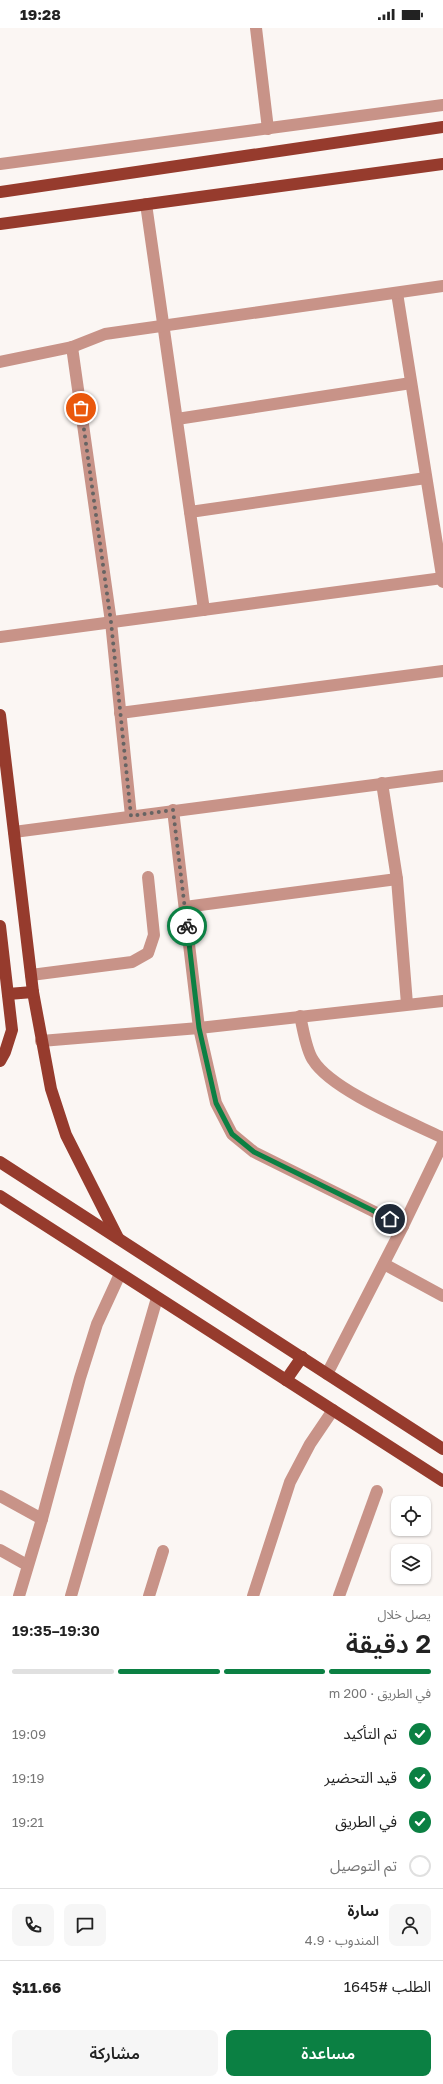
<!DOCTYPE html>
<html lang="ar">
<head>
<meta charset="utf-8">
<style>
	:root { --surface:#fff; --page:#f6f6f6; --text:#222; --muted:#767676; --line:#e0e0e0; --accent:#0b8043 }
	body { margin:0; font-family:"Golos Text","Noto Sans Arabic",sans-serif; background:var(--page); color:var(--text); direction:rtl; height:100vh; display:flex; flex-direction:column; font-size:15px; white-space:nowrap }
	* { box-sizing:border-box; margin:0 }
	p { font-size:13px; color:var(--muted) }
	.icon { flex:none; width:22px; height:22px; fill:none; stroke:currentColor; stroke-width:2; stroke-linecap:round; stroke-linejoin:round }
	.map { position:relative; height:1568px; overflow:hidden; direction:ltr }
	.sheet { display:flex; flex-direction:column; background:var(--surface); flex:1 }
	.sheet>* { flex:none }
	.fabs { position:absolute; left:391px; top:1468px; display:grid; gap:8px }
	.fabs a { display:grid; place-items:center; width:40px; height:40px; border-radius:8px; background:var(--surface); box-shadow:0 1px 3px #0004; font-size:20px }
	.pin { position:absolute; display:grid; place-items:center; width:34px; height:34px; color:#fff; margin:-17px; border:2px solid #fff; border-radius:50%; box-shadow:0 1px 4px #0007 }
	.courier { position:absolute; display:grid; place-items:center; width:40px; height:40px; margin:-20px; border:3px solid #0b8043; border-radius:50%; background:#fff; color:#222; box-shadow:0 1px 5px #0007 }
	.headline em { font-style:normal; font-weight:600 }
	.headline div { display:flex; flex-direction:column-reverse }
	.headline { display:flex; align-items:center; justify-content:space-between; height:68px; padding:0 12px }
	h1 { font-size:26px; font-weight:600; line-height:30px }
	.bar { display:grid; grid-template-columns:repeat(4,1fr); gap:6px 4px; align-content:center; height:48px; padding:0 12px }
	.bar i { height:5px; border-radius:3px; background:var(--line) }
	.bar .selected { background:var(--accent) }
	.bar p { grid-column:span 4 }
	.line { display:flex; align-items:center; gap:10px; padding:0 12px; border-top:1px solid var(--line) }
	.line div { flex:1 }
	.round { display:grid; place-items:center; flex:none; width:42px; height:42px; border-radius:8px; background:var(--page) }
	ol { padding:0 12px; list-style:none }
	li { display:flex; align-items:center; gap:12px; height:44px }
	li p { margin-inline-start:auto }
	li .icon { padding:4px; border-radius:50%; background:var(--accent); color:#fff; stroke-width:4 }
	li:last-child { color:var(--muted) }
	li i { width:22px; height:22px; border:2px solid var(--line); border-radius:50% }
	.button { display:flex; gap:8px; margin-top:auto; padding:8px 12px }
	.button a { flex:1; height:46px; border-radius:8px; background:var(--accent); color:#fff; font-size:16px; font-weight:600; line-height:46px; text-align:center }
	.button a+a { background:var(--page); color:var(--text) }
	.status { display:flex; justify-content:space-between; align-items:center; height:28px; padding:0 20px; background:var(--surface); direction:ltr }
	.status svg { height:11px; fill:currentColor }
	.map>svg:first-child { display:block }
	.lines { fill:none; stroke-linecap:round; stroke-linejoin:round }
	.minor { stroke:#c89388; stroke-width:12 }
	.major { stroke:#963b2d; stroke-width:12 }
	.done { stroke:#676463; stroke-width:4; stroke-dasharray:0 7.2 }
	.route { stroke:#0b8043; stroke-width:5 }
</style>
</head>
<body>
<div class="status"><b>19:28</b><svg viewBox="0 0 49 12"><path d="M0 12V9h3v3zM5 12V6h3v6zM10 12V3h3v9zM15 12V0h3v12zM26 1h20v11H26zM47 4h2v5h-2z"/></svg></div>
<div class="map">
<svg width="443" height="1568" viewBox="0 0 443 1568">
	<rect width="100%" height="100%" fill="#fbf6f3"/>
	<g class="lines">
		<g class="minor">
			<polyline points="256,0 268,101"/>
			<polyline points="0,136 443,77"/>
			<polyline points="146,176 204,582"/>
			<polyline points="397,265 443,554"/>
			<polyline points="72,319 111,594 131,788"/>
			<polyline points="0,334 72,319 105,306 443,258"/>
			<polyline points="177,391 411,355"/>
			<polyline points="190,484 426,450"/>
			<polyline points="0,609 443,550"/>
			<polyline points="120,685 443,643"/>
			<polyline points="382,755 397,851 407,976"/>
			<polyline points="173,782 199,1000 216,1075 232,1106 254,1124 403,1198"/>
			<polyline points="14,804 443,748"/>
			<polyline points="185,879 397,851"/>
			<polyline points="31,947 132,934 148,925 154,907 148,849"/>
			<path d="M300,988C303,1000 306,1022 313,1032C331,1062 410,1094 443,1110"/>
			<polyline points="41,1013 199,1000 443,973"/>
			<polyline points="384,1236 443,1268"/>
			<polyline points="327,1346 403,1198 443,1115"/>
			<polyline points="0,1468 42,1491"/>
			<polyline points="0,1522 27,1537"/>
			<polyline points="19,1568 42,1491 80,1350 97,1296 120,1246"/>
			<polyline points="71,1568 157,1270"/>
			<polyline points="149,1568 163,1523"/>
			<polyline points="253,1568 290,1454 310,1416 333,1382"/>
			<polyline points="339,1568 377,1463"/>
		</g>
		<g class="major">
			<polyline points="0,164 443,99"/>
			<polyline points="0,196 443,136"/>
			<polyline points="0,687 33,964 51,1061 66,1107 118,1210"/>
			<polyline points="0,898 12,1002 5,1024 0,1033"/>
			<polyline points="8,966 33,964"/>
			<polyline points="0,1134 443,1421"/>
			<polyline points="0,1168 443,1453"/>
			<polyline points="286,1352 302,1329"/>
		</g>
	</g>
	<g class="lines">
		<polyline class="done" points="81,380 111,594 131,788 173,782 187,898"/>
		<polyline class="route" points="187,898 199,1000 216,1075 232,1106 254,1124 390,1191"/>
	</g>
</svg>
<div class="fabs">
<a><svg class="icon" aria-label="locate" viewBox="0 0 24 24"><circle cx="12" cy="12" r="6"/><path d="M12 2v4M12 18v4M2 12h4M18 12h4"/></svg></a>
<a><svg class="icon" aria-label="layers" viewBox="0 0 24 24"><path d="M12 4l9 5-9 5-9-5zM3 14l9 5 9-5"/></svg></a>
</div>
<div class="pin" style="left:81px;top:380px;background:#ea580c"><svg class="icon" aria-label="bag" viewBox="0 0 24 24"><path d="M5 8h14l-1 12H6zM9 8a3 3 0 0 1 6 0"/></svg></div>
<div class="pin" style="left:390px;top:1191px;background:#1f2937"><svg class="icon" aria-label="home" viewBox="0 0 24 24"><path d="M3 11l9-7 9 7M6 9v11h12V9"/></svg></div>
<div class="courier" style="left:187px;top:898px"><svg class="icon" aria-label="bike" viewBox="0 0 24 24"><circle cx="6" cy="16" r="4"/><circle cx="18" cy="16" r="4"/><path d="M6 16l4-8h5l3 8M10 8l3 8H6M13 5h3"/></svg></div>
</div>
<section class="sheet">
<div class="headline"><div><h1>2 دقيقة</h1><p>يصل خلال</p></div><em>19:30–19:35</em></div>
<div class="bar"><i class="selected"></i><i class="selected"></i><i class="selected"></i><i></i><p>في الطريق · 200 m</p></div>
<ol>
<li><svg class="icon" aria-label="check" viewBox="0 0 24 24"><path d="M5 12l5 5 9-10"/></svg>تم التأكيد<p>19:09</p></li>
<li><svg class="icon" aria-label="check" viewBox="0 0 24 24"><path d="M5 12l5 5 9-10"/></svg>قيد التحضير<p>19:19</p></li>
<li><svg class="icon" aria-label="check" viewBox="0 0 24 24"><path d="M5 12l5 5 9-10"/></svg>في الطريق<p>19:21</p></li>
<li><i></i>تم التوصيل</li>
</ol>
<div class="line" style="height:72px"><a class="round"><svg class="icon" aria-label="person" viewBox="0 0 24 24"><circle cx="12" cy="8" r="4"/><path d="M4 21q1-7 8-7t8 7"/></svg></a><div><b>سارة</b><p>المندوب · 4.9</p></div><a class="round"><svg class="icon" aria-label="chat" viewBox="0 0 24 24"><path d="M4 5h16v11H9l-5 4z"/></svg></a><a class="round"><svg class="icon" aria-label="phone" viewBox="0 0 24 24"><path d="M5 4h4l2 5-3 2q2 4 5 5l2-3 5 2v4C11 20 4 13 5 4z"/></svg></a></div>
<div class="line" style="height:52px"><div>الطلب #1645</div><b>$11.66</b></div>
<div class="button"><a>مساعدة</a><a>مشاركة</a></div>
</section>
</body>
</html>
